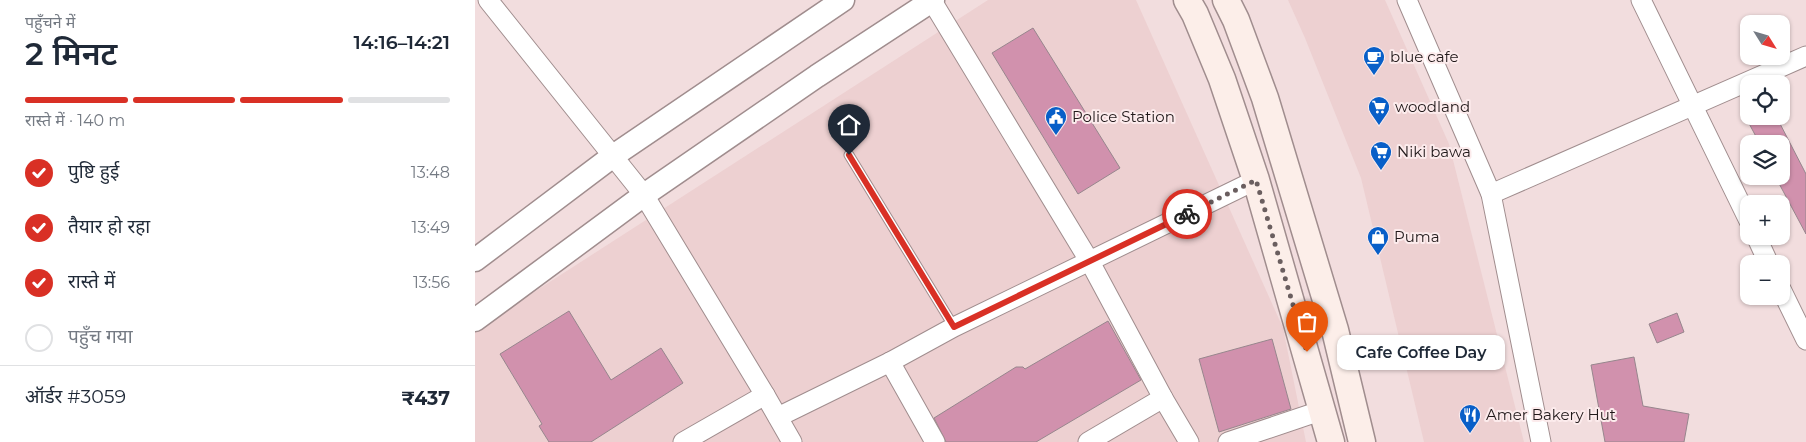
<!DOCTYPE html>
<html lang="hi">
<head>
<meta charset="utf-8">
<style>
	:root { --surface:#fff; --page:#f6f6f7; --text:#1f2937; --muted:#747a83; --line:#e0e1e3; --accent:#d93025 }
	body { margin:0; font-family:Montserrat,"Noto Sans Devanagari",sans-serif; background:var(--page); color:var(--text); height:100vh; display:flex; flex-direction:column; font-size:19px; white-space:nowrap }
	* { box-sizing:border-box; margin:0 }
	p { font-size:16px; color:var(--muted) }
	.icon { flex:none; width:28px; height:28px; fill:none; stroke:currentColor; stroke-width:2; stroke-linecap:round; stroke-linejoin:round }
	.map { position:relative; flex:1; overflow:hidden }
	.panel { display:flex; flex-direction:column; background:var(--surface); width:475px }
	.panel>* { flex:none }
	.needle { width:32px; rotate:127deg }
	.fabs { position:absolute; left:1265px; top:15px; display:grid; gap:10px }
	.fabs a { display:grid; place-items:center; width:50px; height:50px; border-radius:10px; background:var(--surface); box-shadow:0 1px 4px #0004; font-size:25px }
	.pin { position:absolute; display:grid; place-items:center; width:42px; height:42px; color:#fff; margin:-51px -21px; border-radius:50% 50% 50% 0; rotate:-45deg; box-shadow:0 0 5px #0007 }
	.pin .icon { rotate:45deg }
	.courier { position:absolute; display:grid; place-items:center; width:50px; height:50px; margin:-25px; border:4px solid #d93025; border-radius:50%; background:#fff; color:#222; box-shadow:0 1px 6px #0007 }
	.bubble { position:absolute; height:35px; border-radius:10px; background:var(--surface); box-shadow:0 1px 4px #0004; font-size:16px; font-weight:600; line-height:35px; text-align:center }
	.headline em { font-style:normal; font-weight:600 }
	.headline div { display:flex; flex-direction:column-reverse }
	.headline { display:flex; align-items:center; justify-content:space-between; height:85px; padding:0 25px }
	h1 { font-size:32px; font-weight:600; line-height:38px }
	.bar { display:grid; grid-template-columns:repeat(4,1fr); gap:8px 5px; align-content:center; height:60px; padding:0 25px }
	.bar i { height:6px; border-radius:4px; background:var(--line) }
	.bar .on { background:var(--accent) }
	.bar p { grid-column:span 4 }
	.line { display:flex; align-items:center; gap:12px; padding:0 25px; border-top:1px solid var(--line) }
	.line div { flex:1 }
	ol { padding:0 25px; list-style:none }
	li { display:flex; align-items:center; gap:15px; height:55px }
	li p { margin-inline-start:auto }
	li .icon { padding:5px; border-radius:50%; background:var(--accent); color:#fff; stroke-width:4 }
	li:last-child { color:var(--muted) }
	li i { width:28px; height:28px; border:2px solid var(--line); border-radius:50% }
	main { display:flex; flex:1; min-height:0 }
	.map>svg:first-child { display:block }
	.built { fill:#edd0d1 }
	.building { fill:#d191ad; stroke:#97868d }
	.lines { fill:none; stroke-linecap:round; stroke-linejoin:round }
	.service-casing { stroke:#a08d8e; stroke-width:11 }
	.minor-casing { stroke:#a08d8e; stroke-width:21 }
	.tertiary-casing { stroke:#a08d8e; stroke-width:25 }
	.secondary-casing { stroke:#a08d8e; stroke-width:29 }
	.service { stroke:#fff; stroke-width:9 }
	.minor { stroke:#fff; stroke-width:19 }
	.tertiary { stroke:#fff; stroke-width:22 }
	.secondary { stroke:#fceee9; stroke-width:26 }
	.done { stroke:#6a5e5f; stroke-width:5; stroke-dasharray:0 9 }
	.route { stroke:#d93025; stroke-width:6 }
	.labels { text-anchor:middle; stroke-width:4; stroke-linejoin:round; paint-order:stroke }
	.poi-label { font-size:15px; fill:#21191a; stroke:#fcebec; text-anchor:start }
</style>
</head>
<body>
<main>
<section class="panel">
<div class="headline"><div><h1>2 मिनट</h1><p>पहुँचने में</p></div><em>14:16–14:21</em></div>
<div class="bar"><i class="on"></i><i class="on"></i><i class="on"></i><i></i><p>रास्ते में · 140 m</p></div>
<ol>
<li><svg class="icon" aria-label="check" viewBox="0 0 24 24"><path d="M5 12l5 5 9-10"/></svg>पुष्टि हुई<p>13:48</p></li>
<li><svg class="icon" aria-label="check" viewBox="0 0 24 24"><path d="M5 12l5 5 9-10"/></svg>तैयार हो रहा<p>13:49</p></li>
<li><svg class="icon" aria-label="check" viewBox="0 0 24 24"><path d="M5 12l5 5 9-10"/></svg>रास्ते में<p>13:56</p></li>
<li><i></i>पहुँच गया</li>
</ol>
<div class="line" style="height:65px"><div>ऑर्डर #3059</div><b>₹437</b></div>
</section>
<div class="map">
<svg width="1331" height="442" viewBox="0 0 1331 442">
	<rect width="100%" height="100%" fill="#f2ddde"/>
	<g class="built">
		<polygon points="513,0 661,0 808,328 831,442 0,442 0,330"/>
		<polygon points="813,0 910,0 974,144 1049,442 949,442 886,178 830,38"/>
	</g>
	<g class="building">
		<polygon points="558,28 645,168 603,194 517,53"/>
		<polygon points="1270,116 1301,116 1331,174 1331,234 1300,176 1306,176 1306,144 1285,144"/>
		<polygon points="94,311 136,380 186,348 208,383 116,442 74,442 64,426 67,424 25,354"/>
		<polygon points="1202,313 1209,332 1182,343 1174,324"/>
		<polygon points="633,321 666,380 561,442 471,442 459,418 541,367 548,367 550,369"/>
		<polygon points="797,339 816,409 744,432 724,359"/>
		<polygon points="1159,357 1168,406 1214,414 1209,442 1130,442 1116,365"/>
	</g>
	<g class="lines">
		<g class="service-casing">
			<polyline id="service" points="374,155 479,327"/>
		</g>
		<g class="minor-casing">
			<g id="minor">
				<polyline points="13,0 169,195 290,395 317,442"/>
				<polyline points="932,0 1016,194 1066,442"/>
				<polyline points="1166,0 1274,221"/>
				<polyline points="457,1 615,262 688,398 714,442"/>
				<polyline points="1016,194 1331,56"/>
				<polyline points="1281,236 1294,264"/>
				<polyline points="1306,289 1331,340"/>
				<polyline points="415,362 460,442"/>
				<polyline points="303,417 415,362 479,327 781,180"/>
				<polyline points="208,442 290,395"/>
				<polyline points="613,442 688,398"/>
				<polyline points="753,442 848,410"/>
			</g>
		</g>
		<g class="tertiary-casing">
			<g id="tertiary">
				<polyline points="0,260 138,156 368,0"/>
				<polyline points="0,320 169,195 342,76 458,0"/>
			</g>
		</g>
		<g class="secondary-casing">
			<g id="secondary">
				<polyline points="712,0 720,14 747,79 781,180 856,442"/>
				<polyline points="751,0 761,20 790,98 860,330 887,442"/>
			</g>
		</g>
		<use href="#service" class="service"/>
		<use href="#minor" class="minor"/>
		<use href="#tertiary" class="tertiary"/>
		<use href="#secondary" class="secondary"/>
	</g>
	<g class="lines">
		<polyline class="done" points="712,214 781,180 832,352"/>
		<polyline class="route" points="374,155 479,327 712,214"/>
	</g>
	<defs>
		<g id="cafe-pin" transform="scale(1.125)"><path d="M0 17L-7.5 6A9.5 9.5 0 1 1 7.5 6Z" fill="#085fc8" stroke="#fcebec"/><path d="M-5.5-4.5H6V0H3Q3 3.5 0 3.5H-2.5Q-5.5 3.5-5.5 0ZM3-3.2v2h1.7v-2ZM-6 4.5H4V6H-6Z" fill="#fff"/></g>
		<g id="supermarket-pin" transform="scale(1.125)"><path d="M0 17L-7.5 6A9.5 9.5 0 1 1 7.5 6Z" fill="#085fc8" stroke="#fcebec"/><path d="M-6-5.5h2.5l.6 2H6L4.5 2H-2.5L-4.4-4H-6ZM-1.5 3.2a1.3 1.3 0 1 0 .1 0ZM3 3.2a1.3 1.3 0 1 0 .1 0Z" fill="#fff"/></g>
		<g id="civic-pin" transform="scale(1.125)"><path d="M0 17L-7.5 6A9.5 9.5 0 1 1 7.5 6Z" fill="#085fc8" stroke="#fcebec"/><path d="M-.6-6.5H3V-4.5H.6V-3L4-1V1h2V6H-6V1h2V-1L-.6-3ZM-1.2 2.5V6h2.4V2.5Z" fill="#fff"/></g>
		<g id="shop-pin" transform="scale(1.125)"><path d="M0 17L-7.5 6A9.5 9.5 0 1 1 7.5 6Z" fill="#085fc8" stroke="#fcebec"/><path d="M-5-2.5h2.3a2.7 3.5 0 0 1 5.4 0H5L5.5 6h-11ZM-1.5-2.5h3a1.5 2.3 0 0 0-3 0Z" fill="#fff"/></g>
		<g id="restaurant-pin" transform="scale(1.125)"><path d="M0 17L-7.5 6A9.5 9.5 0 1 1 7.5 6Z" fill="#085fc8" stroke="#fcebec"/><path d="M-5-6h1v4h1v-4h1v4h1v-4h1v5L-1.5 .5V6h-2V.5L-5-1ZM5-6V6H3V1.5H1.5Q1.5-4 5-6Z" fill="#fff"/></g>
	</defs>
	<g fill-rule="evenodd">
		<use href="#cafe-pin" x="899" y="57"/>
		<use href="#supermarket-pin" x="904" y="107"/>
		<use href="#civic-pin" x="581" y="117"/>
		<use href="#supermarket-pin" x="906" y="152"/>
		<use href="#shop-pin" x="903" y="237"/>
		<use href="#restaurant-pin" x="995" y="415"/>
	</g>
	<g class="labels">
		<g class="poi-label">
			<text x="915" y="62">blue cafe</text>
			<text x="920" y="112">woodland</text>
			<text x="597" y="122">Police Station</text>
			<text x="922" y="157">Niki bawa</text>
			<text x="919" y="242">Puma</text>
			<text x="1011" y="420">Amer Bakery Hut</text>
		</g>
	</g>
</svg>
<div class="fabs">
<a><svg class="needle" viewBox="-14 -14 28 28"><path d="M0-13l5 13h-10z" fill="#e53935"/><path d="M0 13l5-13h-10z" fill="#747a83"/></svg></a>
<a><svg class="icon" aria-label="locate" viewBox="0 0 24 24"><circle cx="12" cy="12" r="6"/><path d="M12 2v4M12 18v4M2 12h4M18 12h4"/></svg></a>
<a><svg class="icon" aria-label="layers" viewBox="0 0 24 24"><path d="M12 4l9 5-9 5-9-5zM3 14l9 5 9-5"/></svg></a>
<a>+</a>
<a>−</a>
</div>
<div class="pin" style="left:832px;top:352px;background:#ea580c"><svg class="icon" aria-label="bag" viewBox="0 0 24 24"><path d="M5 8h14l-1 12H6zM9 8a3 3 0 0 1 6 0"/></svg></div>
<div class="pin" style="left:374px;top:155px;background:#1f2937"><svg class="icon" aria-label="home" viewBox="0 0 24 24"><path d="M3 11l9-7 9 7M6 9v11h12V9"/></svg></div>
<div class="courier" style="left:712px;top:214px"><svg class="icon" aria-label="bike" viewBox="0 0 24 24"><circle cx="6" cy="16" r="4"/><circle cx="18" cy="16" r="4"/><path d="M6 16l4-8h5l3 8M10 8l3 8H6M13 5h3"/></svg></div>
<div class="bubble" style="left:862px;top:335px;width:168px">Cafe Coffee Day</div>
</div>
</main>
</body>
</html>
